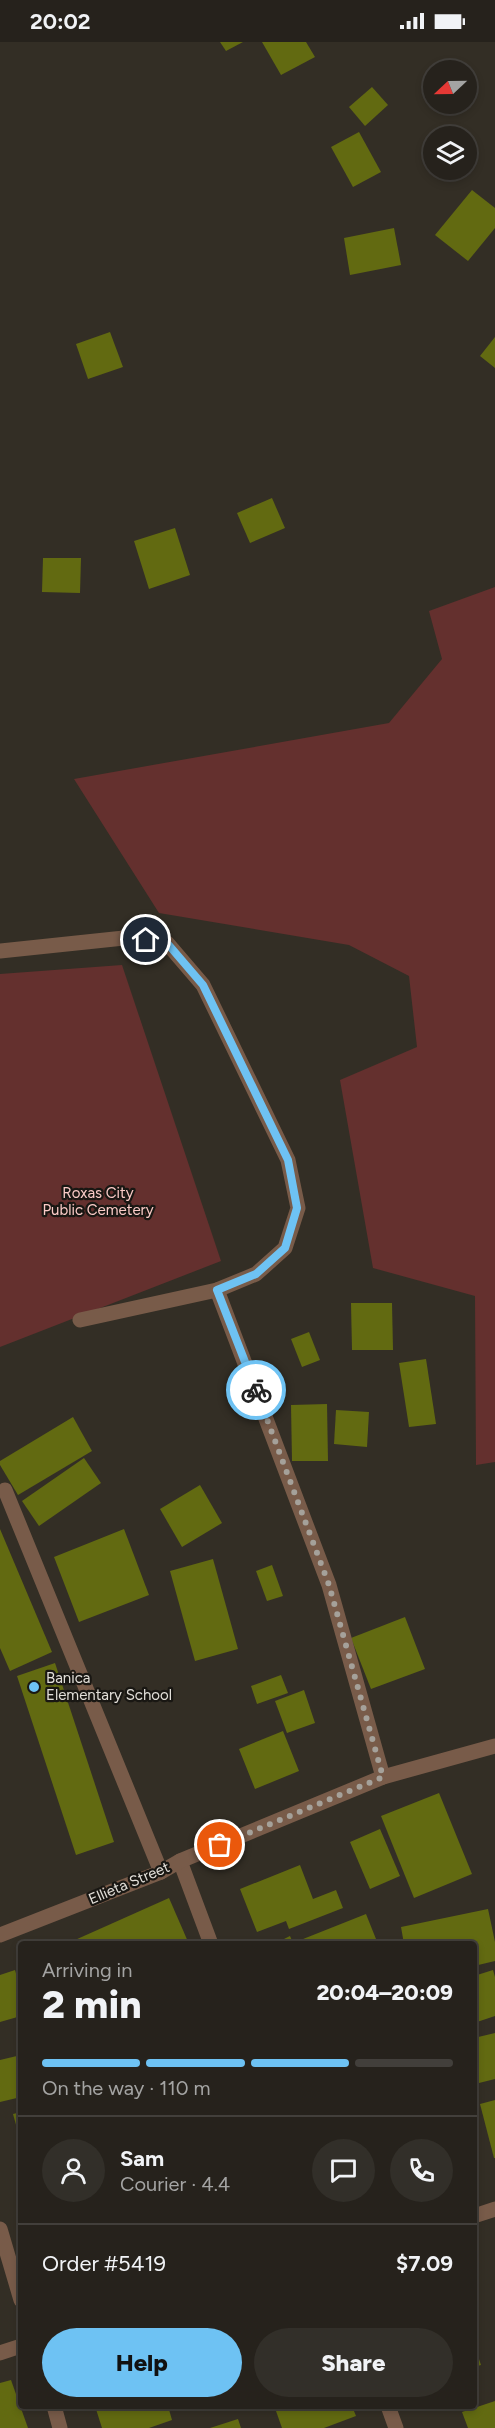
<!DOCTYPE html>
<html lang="en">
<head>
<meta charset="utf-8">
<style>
	:root { --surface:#26221c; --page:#322f29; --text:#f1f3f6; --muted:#a4a4a3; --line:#423f3b; --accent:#6ec2f3 }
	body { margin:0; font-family:Figtree,sans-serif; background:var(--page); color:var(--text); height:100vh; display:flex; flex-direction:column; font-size:22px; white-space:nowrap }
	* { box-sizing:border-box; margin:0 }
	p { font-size:20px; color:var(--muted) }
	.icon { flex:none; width:33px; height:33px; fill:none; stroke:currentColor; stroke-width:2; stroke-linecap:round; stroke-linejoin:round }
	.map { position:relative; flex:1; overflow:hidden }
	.details { position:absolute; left:18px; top:1899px; width:459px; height:468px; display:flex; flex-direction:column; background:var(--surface); border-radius:6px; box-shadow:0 3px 9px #0003,0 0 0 2px var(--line) }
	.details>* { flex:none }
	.needle { width:39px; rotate:248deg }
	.controls { position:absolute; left:423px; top:18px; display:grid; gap:12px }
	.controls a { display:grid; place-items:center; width:54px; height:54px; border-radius:50%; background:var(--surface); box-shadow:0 3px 9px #0003,0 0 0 2px var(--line); font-size:30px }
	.pin { position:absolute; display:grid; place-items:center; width:51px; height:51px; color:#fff; margin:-26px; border:3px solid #fff; border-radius:50%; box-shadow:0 2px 6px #0007 }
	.courier { position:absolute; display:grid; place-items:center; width:60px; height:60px; margin:-30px; border:4px solid #6ec2f3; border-radius:50%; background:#fff; color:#222; box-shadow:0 2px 8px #0007 }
	.head em { font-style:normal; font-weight:800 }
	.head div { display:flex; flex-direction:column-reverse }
	.head { display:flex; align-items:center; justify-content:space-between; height:102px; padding:0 24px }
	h1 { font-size:39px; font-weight:800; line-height:45px }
	.bar { display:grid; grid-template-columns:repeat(4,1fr); gap:9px 6px; align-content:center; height:72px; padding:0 24px }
	.bar i { height:8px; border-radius:4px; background:var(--line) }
	.bar .current { background:var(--accent) }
	.bar p { grid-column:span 4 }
	.line { display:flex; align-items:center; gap:15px; padding:0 24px; border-top:2px solid var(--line) }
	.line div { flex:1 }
	.round { display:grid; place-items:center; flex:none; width:63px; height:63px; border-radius:32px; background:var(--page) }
	.action { display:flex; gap:12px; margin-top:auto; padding:12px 24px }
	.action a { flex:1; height:69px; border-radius:36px; background:var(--accent); color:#111; font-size:24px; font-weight:800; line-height:69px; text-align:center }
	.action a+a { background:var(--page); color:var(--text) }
	.status { display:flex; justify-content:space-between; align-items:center; height:42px; padding:0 30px; background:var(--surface); direction:ltr }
	.status svg { height:16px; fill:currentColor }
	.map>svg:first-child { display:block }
	.green { fill:#64302e }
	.building { fill:#626a11 }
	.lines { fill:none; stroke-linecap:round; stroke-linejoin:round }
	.minor { stroke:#785b49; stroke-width:15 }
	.tertiary { stroke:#785b49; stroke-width:15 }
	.done { stroke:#a5a19a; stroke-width:6; stroke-dasharray:0 10.8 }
	.route { stroke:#6ec2f3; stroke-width:8 }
	.poi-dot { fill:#6ec2f3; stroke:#191713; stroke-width:2 }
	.labels { text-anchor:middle; stroke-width:4.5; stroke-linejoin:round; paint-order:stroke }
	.park-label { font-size:15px; fill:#fbcbc7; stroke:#191713 }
	.poi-label { font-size:15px; fill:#e2dfd9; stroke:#191713; text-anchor:start }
	.street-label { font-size:15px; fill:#e2dfd9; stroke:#191713 }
</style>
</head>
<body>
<div class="status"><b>20:02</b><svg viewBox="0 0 49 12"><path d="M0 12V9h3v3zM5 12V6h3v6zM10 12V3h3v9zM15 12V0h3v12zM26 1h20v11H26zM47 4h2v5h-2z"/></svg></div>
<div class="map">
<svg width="495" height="2386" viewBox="0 0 495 2386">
	<rect width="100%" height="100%" fill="#332e25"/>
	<g class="green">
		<polygon points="495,545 495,1420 476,1423 475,1254 373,1226 340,1038 417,1005 409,934 349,903 159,871 74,737 389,681 442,617 429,569"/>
		<polygon points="122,923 221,1219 0,1305 0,932"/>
	</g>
	<g class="building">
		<polygon points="220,0 243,0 226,9"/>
		<polygon points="262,0 306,0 315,15 281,33"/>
		<polygon points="372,45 388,63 365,84 349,65"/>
		<polygon points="359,90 381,130 353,145 331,105"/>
		<polygon points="472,148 495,166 495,186 468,219 435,193"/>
		<polygon points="394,186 401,223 350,233 344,196"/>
		<polygon points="110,290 123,325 88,337 76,302"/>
		<polygon points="495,295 495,326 480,314"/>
		<polygon points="272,456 285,486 250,501 237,471"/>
		<polygon points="175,486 190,533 149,547 134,499"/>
		<polygon points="43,516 81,516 80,551 42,550"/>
		<polygon points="351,1261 392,1261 393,1308 352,1308"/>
		<polygon points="309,1290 320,1318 302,1325 291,1297"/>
		<polygon points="426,1317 436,1382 409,1385 399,1321"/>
		<polygon points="327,1362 328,1419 292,1419 291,1363"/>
		<polygon points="336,1368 369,1370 367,1405 334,1402"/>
		<polygon points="73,1375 92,1409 18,1453 0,1423 0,1419"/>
		<polygon points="84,1416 101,1441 39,1484 22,1459"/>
		<polygon points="200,1443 222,1481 182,1505 160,1467"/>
		<polygon points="0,1487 52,1610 10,1629 0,1606"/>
		<polygon points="124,1487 149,1553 79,1580 54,1515"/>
		<polygon points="213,1517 238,1607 195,1619 170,1529"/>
		<polygon points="272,1523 283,1554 267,1559 256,1529"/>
		<polygon points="405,1575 425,1627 371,1647 351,1596"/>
		<polygon points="55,1621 114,1800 76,1813 17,1634"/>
		<polygon points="281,1633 288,1651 257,1662 251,1644"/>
		<polygon points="304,1648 315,1681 287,1691 275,1659"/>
		<polygon points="283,1689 299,1729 255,1747 239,1707"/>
		<polygon points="439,1751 472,1832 414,1856 381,1774"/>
		<polygon points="380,1787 400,1834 370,1847 350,1800"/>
		<polygon points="300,1823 313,1857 336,1848 343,1866 289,1887 286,1879 257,1890 240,1847"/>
		<polygon points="169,1856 189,1902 66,1902"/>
		<polygon points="488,1867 495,1900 495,1919 474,1924 474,1902 404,1902 401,1885"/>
		<polygon points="366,1872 378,1902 274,1902 290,1894 293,1901"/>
		<polygon points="15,1928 21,1948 21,1974 0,1980 0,1933"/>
		<polygon points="493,1928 495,1935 495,1974 474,1981 474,1934"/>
		<polygon points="495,1991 495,2037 475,2042 474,1996"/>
		<polygon points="21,2013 21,2055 0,2060 0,2018"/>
		<polygon points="495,2058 495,2116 494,2116 480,2062"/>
		<polygon points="21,2070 21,2097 20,2097 13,2072"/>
		<polygon points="474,2302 481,2323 474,2325"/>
		<polygon points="11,2338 28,2386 0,2386 0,2341"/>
		<polygon points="495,2359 495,2386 468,2386 462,2370"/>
		<polygon points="95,2364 168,2364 172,2378 149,2386 102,2386"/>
		<polygon points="289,2364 352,2364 356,2374 324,2386 282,2386 276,2369"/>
		<polygon points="238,2377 241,2386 210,2386"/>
	</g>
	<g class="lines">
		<g class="minor">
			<polyline points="0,909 124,896 167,901 203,943 288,1118 298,1166 285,1206 256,1232 217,1248 80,1278"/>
			<polyline points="217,1248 329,1543 383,1735"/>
			<polyline points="5,1448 161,1830"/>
			<polyline points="180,1819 211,1902"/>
			<polyline points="0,1893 161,1830 180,1819 383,1735 495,1704"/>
			<polyline points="474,2174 495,2167"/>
			<polyline points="0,2311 21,2304"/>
			<polyline points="388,2364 396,2386"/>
		</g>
		<g class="tertiary">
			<polyline points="0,2187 21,2258"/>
			<polyline points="54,2364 60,2386"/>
		</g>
	</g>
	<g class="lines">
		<polyline class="done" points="220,1803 383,1735 329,1543 256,1348"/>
		<polyline class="route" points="146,898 167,901 203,943 288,1118 297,1166 285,1206 256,1232 217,1248 256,1348"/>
	</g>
	<circle class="poi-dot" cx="34" cy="1645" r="6"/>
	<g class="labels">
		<g class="park-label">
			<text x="98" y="1156">Roxas City<tspan x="98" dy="17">Public Cemetery</tspan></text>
		</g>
		<g class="poi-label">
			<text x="46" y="1641">Banica<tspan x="46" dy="17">Elementary School</tspan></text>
		</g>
		<g class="street-label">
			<text transform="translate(129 1841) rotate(-23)" y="5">Ellieta Street</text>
		</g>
	</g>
</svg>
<div class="controls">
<a><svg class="needle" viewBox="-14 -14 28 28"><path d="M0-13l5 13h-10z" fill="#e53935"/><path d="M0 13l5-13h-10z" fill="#a4a4a3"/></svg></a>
<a><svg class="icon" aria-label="layers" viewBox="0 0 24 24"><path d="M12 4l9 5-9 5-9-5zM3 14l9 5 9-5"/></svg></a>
</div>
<div class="pin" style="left:220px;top:1803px;background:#ea580c"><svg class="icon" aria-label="bag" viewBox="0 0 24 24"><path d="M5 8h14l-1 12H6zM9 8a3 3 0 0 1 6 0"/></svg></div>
<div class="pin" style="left:146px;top:898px;background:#1f2937"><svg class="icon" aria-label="home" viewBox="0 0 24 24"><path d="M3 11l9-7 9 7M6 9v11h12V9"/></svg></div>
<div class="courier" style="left:256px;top:1348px"><svg class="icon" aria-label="bike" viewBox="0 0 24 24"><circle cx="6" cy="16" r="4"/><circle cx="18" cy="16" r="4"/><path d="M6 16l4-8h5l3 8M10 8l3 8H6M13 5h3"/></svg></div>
<section class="details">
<div class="head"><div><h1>2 min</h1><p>Arriving in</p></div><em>20:04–20:09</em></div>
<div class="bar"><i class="current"></i><i class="current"></i><i class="current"></i><i></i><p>On the way · 110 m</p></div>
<div class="line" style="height:108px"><a class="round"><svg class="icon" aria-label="person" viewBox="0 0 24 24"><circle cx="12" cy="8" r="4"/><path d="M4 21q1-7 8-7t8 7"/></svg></a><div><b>Sam</b><p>Courier · 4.4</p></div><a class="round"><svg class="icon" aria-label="chat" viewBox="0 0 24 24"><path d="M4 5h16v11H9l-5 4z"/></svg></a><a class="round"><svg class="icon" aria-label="phone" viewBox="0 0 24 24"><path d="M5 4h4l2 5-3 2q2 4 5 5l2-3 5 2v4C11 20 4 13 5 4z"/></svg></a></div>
<div class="line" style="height:78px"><div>Order #5419</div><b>$7.09</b></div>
<div class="action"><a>Help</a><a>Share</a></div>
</section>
</div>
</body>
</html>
